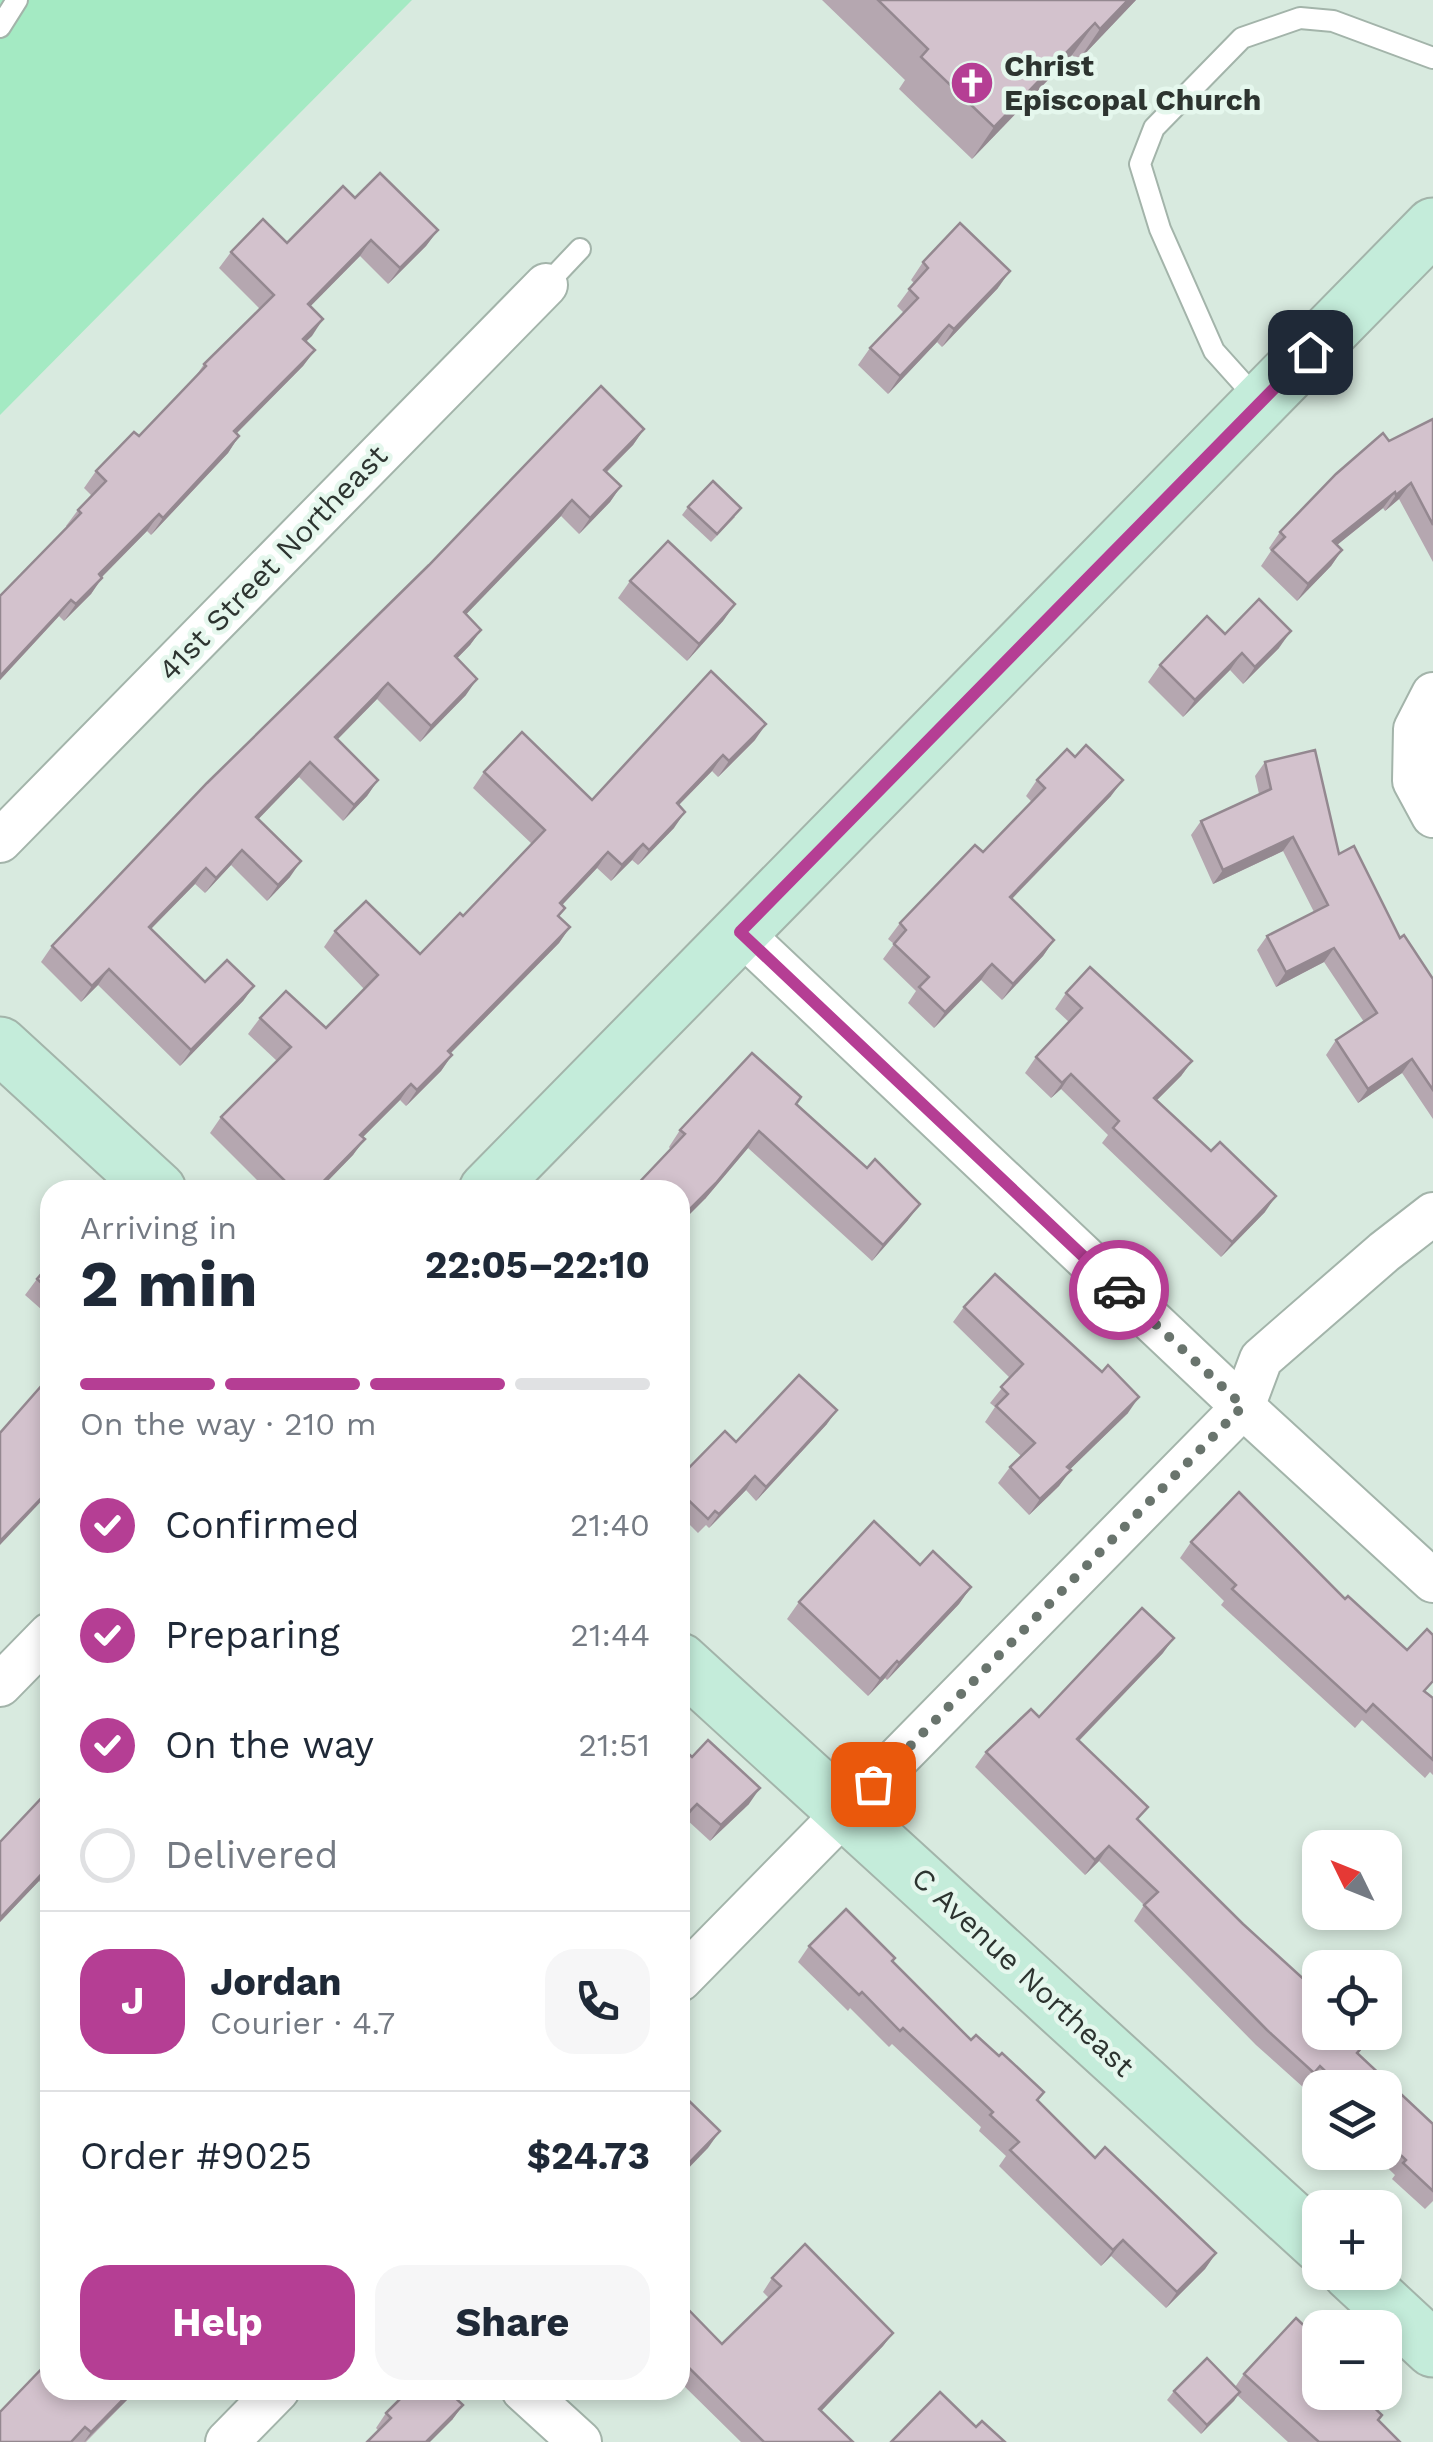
<!DOCTYPE html>
<html lang="en">
<head>
<meta charset="utf-8">
<style>
	:root { --surface:#fff; --page:#f6f6f7; --text:#1f2937; --muted:#747a83; --line:#e0e1e3; --accent:#b53e94 }
	body { margin:0; font-family:"Work Sans",sans-serif; background:var(--page); color:var(--text); height:100vh; display:flex; flex-direction:column; font-size:38px; white-space:nowrap }
	* { box-sizing:border-box; margin:0 }
	p { font-size:32px; color:var(--muted) }
	.icon { flex:none; width:55px; height:55px; fill:none; stroke:currentColor; stroke-width:2; stroke-linecap:round; stroke-linejoin:round }
	.map { position:relative; flex:1; overflow:hidden }
	.side { position:absolute; left:40px; top:1180px; width:650px; height:1220px; display:flex; flex-direction:column; background:var(--surface); border-radius:30px; box-shadow:0 5px 15px #0003 }
	.side>* { flex:none }
	.needle { width:65px; rotate:313deg }
	.controls { position:absolute; left:1302px; top:1830px; display:grid; gap:20px }
	.controls a { display:grid; place-items:center; width:100px; height:100px; border-radius:20px; background:var(--surface); box-shadow:0 5px 15px #0003; font-size:50px }
	.pin { position:absolute; display:grid; place-items:center; width:85px; height:85px; color:#fff; margin:-42px; border-radius:20px; box-shadow:0 5px 15px #0006 }
	.courier { position:absolute; display:grid; place-items:center; width:100px; height:100px; margin:-50px; border:8px solid #b53e94; border-radius:50%; background:#fff; color:#222; box-shadow:0 2px 12px #0007 }
	.overview em { font-style:normal; font-weight:700 }
	.overview div { display:flex; flex-direction:column-reverse }
	.overview { display:flex; align-items:center; justify-content:space-between; height:170px; padding:0 40px }
	h1 { font-size:65px; font-weight:700; line-height:75px }
	.bar { display:grid; grid-template-columns:repeat(4,1fr); gap:15px 10px; align-content:center; height:120px; padding:0 40px }
	.bar i { height:12px; border-radius:8px; background:var(--line) }
	.bar .selected { background:var(--accent) }
	.bar p { grid-column:span 4 }
	.line { display:flex; align-items:center; gap:25px; padding:0 40px; border-top:2px solid var(--line) }
	.line div { flex:1 }
	.round { display:grid; place-items:center; flex:none; width:105px; height:105px; border-radius:30px; background:var(--page) }
	ol { padding:0 40px; list-style:none }
	li { display:flex; align-items:center; gap:30px; height:110px }
	li p { margin-inline-start:auto }
	li .icon { padding:10px; border-radius:50%; background:var(--accent); color:#fff; stroke-width:4 }
	li:last-child { color:var(--muted) }
	li i { width:55px; height:55px; border:5px solid var(--line); border-radius:50% }
	.action { display:flex; gap:20px; margin-top:auto; padding:20px 40px }
	.action a { flex:1; height:115px; border-radius:30px; background:var(--accent); color:#fff; font-size:40px; font-weight:700; line-height:115px; text-align:center }
	.action a+a { background:var(--page); color:var(--text) }
	.map>svg:first-child { display:block }
	.green { fill:#a4eac3 }
	.lines { fill:none; stroke-linecap:round; stroke-linejoin:round }
	.lane-casing { stroke:#a3b4aa; stroke-width:24 }
	.street-casing { stroke:#a3b4aa; stroke-width:46 }
	.secondary-casing { stroke:#a3b4aa; stroke-width:59 }
	.lane { stroke:#fff; stroke-width:20 }
	.street { stroke:#fff; stroke-width:42 }
	.secondary { stroke:#c4ecda; stroke-width:55 }
	.wall { fill:#b5a7b0 }
	.shaded-wall { fill:#948890 }
	.building { fill:#d3c2cd; stroke:#948890; stroke-width:2.5 }
	.done { stroke:#69746d; stroke-width:10; stroke-dasharray:0 18 }
	.route { stroke:#b53e94; stroke-width:12 }
	.labels { text-anchor:middle; stroke-width:9; stroke-linejoin:round; paint-order:stroke }
	.poi-label { font-size:30px; font-weight:bold; fill:#2d3430; stroke:#e5f7ed; text-anchor:start }
	.street-label { font-size:30px; fill:#2d3430; stroke:#e5f7ed }
</style>
</head>
<body>
<div class="map">
<svg width="1433" height="2442" viewBox="0 0 1433 2442">
	<rect width="100%" height="100%" fill="#d8eadf"/>
	<polygon class="green" points="0,0 412,0 0,415"/>
	<g class="lines">
		<g class="lane-casing">
			<g id="lane">
				<polyline points="0,27 17,0"/>
				<polyline points="546,285 580,249"/>
				<polyline points="1258,400 1214,351 1160,229 1140,164 1154,128 1242,38 1300,18 1333,21 1433,58"/>
			</g>
		</g>
		<g class="street-casing">
			<g id="street">
				<polyline points="1433,694 1415,729 1414,781 1433,816"/>
				<polyline points="0,841 546,285"/>
				<polyline points="740,932 1243,1407 1433,1581"/>
				<polyline points="0,1685 50,1634"/>
				<polyline points="680,1980 1243,1407 1261,1359 1384,1252 1433,1214"/>
				<polyline points="523,2390 580,2442"/>
				<polyline points="227,2442 278,2390"/>
			</g>
		</g>
		<g class="secondary-casing">
			<g id="secondary">
				<polyline points="0,1045 158,1190"/>
				<polyline points="487,1190 1433,226"/>
				<polyline points="680,1661 1320,2245"/>
				<polyline points="1350,2272 1433,2349"/>
			</g>
		</g>
		<use href="#lane" class="lane"/>
		<use href="#street" class="street"/>
		<use href="#secondary" class="secondary"/>
	</g>
	<g class="wall">
		<polygon points="822,0 1136,0 1078,61 1072,55 972,159 899,89 905,80"/>
		<polygon points="355,198 438,230 426,246 388,284 360,256 310,306 323,319 306,341 315,350 303,366 236,434 239,436 228,453 151,535 147,531 102,577 91,594 64,621 59,616 0,680 0,596 67,527 66,526 78,510 92,496 84,488 96,471 139,436 194,379 204,364 260,309 219,268 231,252 287,243"/>
		<polygon points="923,262 998,288 942,347 937,342 888,394 858,365 870,348 904,313 897,306 914,283 911,280"/>
		<polygon points="1433,419 1433,562 1399,499 1385,511 1383,508 1337,545 1342,550 1331,566 1297,601 1261,566 1271,551 1269,548 1280,532 1389,441"/>
		<polygon points="644,429 633,445 607,472 621,486 610,502 579,534 561,516 466,614 481,630 470,645 457,658 466,695 420,742 377,699 338,739 378,780 367,796 343,821 299,777 258,819 290,877 267,901 231,865 205,893 195,884 151,929 205,982 254,986 243,1001 180,1066 98,985 81,1002 41,962 52,946"/>
		<polygon points="688,507 735,517 711,542 682,515"/>
		<polygon points="630,581 735,604 723,621 687,661 618,598"/>
		<polygon points="1225,634 1279,648 1243,684 1230,670 1183,717 1148,682 1160,665"/>
		<polygon points="755,740 718,777 712,771 679,805 674,828 638,865 632,860 611,881 597,868 562,905 559,917 570,927 559,943 451,1053 452,1055 441,1071 406,1106 400,1100 363,1137 353,1155 319,1190 267,1190 210,1133 221,1117 277,1061 248,1034 260,1018 326,1028 364,989 324,947 335,931 420,954 463,916 532,844 473,788 484,772 592,800"/>
		<polygon points="1265,762 1339,854 1400,938 1433,979 1433,1119 1402,1073 1358,1103 1326,1055 1336,1040 1364,1022 1324,962 1276,987 1257,950 1267,936 1314,912 1283,851 1213,884 1191,835 1201,821 1259,794 1255,776"/>
		<polygon points="1037,780 1111,796 1012,899 1054,940 1043,956 1002,1000 981,980 934,1028 908,1003 916,991 883,959 894,944 888,939 900,923 983,852 1032,802 1026,796"/>
		<polygon points="1066,993 1192,1061 1181,1076 1156,1101 1265,1212 1221,1257 1102,1143 1108,1135 1061,1089 1051,1098 1025,1073 1036,1057 1069,1022 1055,1009"/>
		<polygon points="796,1104 908,1220 872,1261 748,1148 705,1199 669,1147 680,1130"/>
		<polygon points="50,1264 50,1317 25,1295 37,1279"/>
		<polygon points="964,1307 1128,1413 1070,1469 1059,1486 1029,1515 998,1483 1010,1467 1021,1456 985,1422 995,1407 990,1403 1010,1378 953,1322"/>
		<polygon points="827,1424 756,1501 746,1490 709,1528 706,1525 698,1533 680,1515 680,1477 736,1442"/>
		<polygon points="1191,1542 1433,1698 1433,1775 1430,1772 1425,1778 1362,1720 1355,1728 1221,1605 1224,1601 1180,1558"/>
		<polygon points="920,1565 971,1587 959,1604 887,1680 885,1678 868,1696 787,1619 799,1602"/>
		<polygon points="1163,1653 1079,1741 1139,1820 1243,1924 1369,2039 1358,2054 1433,2124 1433,2201 1425,2209 1392,2179 1395,2175 1371,2152 1385,2152 1385,2088 1320,2088 1320,2091 1310,2081 1304,2088 1256,2045 1134,1921 1144,1905 1099,1861 1085,1875 975,1767 986,1752 1039,1717"/>
		<polygon points="692,1757 749,1804 710,1841 686,1819"/>
		<polygon points="50,1789 50,1878 43,1885 39,1881 0,1922 0,1842"/>
		<polygon points="809,1946 893,1962 971,2040 999,2056 1044,2092 1038,2101 1095,2158 1216,2253 1205,2269 1166,2308 1111,2256 1101,2266 999,2166 1006,2156 979,2131 981,2127 892,2044 889,2047 850,2008 848,2011 798,1962"/>
		<polygon points="772,2278 893,2333 883,2346 821,2411 853,2442 741,2442 680,2382 680,2301 722,2344 769,2298 763,2292"/>
		<polygon points="1244,2374 1320,2392 1361,2396 1378,2420 1400,2442 1288,2442 1237,2395 1201,2434 1167,2400 1174,2391 1235,2387"/>
		<polygon points="50,2390 145,2390 136,2399 132,2395 86,2442 0,2442"/>
		<polygon points="463,2405 452,2420 378,2430 376,2428 386,2413"/>
	</g>
	<g class="shaded-wall">
		<polygon points="1128,0 1136,0 1078,61 1100,29"/>
		<polygon points="1095,23 1072,55 972,159 994,127"/>
		<polygon points="438,230 426,246 388,284 400,268"/>
		<polygon points="371,240 360,256 297,320 308,304"/>
		<polygon points="1010,271 998,288 942,347 954,329"/>
		<polygon points="323,319 312,336 292,355 303,339"/>
		<polygon points="949,325 937,342 888,394 900,376"/>
		<polygon points="315,350 303,366 222,448 234,431"/>
		<polygon points="644,429 633,445 593,485 604,470"/>
		<polygon points="239,436 228,453 151,535 163,518"/>
		<polygon points="1411,483 1399,499 1385,511 1396,495"/>
		<polygon points="621,486 610,502 579,534 590,518"/>
		<polygon points="1395,492 1383,508 1322,557 1333,541"/>
		<polygon points="572,500 561,516 453,628 464,612"/>
		<polygon points="159,514 147,531 88,591 99,574"/>
		<polygon points="1342,550 1331,566 1297,601 1308,584"/>
		<polygon points="102,578 91,594 64,621 76,604"/>
		<polygon points="71,600 59,616 0,680 0,676"/>
		<polygon points="735,604 723,621 687,661 699,644"/>
		<polygon points="481,630 470,645 444,672 455,656"/>
		<polygon points="1291,631 1279,648 1243,684 1255,667"/>
		<polygon points="1242,653 1230,670 1183,717 1195,700"/>
		<polygon points="477,679 466,695 420,742 431,726"/>
		<polygon points="388,683 377,699 324,753 335,737"/>
		<polygon points="766,724 755,740 718,777 729,761"/>
		<polygon points="723,755 712,771 665,819 677,803"/>
		<polygon points="310,762 299,777 245,833 256,817"/>
		<polygon points="378,780 367,796 343,821 354,805"/>
		<polygon points="1123,780 1111,796 998,913 1010,897"/>
		<polygon points="685,812 674,828 638,865 649,850"/>
		<polygon points="1293,837 1283,851 1213,884 1223,870"/>
		<polygon points="643,844 632,860 611,881 622,865"/>
		<polygon points="242,850 231,865 205,893 216,878"/>
		<polygon points="608,852 597,868 549,919 560,903"/>
		<polygon points="301,861 290,877 267,901 278,885"/>
		<polygon points="206,868 195,884 138,942 149,927"/>
		<polygon points="570,927 559,943 437,1067 448,1051"/>
		<polygon points="1054,940 1043,956 1002,1000 1013,984"/>
		<polygon points="1334,948 1324,962 1276,987 1286,972"/>
		<polygon points="992,964 981,980 934,1028 945,1012"/>
		<polygon points="109,969 98,985 81,1002 92,986"/>
		<polygon points="254,986 243,1001 180,1066 191,1050"/>
		<polygon points="452,1055 441,1071 406,1106 417,1090"/>
		<polygon points="1412,1059 1402,1073 1358,1103 1368,1089"/>
		<polygon points="1192,1061 1181,1076 1143,1114 1154,1098"/>
		<polygon points="1071,1074 1061,1089 1051,1098 1062,1083"/>
		<polygon points="411,1084 400,1100 349,1151 360,1135"/>
		<polygon points="759,1131 748,1148 705,1199 680,1224 680,1219"/>
		<polygon points="365,1139 353,1155 319,1190 315,1190"/>
		<polygon points="1276,1196 1265,1212 1221,1257 1232,1242"/>
		<polygon points="920,1204 908,1220 872,1261 883,1245"/>
		<polygon points="1139,1397 1128,1413 1056,1483 1067,1467"/>
		<polygon points="837,1410 827,1424 756,1501 766,1487"/>
		<polygon points="1071,1470 1059,1486 1029,1515 1040,1499"/>
		<polygon points="755,1476 746,1490 709,1528 719,1514"/>
		<polygon points="50,1489 50,1492 0,1545 0,1541"/>
		<polygon points="971,1587 959,1604 887,1680 899,1663"/>
		<polygon points="1174,1638 1163,1653 1066,1754 1077,1739"/>
		<polygon points="897,1661 885,1678 868,1696 880,1679"/>
		<polygon points="760,1788 749,1804 710,1841 721,1825"/>
		<polygon points="697,1804 686,1819 680,1826 680,1821"/>
		<polygon points="1109,1846 1099,1861 1085,1875 1095,1860"/>
		<polygon points="50,1865 39,1881 0,1922 0,1918"/>
		<polygon points="720,2131 708,2148 680,2177 680,2172"/>
		<polygon points="1123,2240 1111,2256 1101,2266 1113,2250"/>
		<polygon points="1216,2253 1205,2269 1166,2308 1177,2292"/>
		<polygon points="893,2333 883,2346 810,2423 819,2409"/>
		<polygon points="132,2390 135,2390 132,2395 84,2442 91,2432"/>
		<polygon points="1240,2392 1234,2401 1201,2434 1207,2425"/>
		<polygon points="463,2405 452,2420 430,2442 426,2442"/>
	</g>
	<g class="building">
		<polygon points="878,0 1128,0 1100,29 1095,23 994,127 921,57 928,49"/>
		<polygon points="380,173 438,230 400,268 371,240 308,304 323,319 303,339 315,350 234,431 239,436 163,518 159,514 99,574 102,578 76,604 71,600 0,676 0,596 81,513 78,510 106,481 96,471 134,432 139,436 206,366 204,364 274,295 231,252 263,219 287,243 343,186 355,198"/>
		<polygon points="960,223 1010,271 954,329 949,325 900,376 870,348 918,298 909,289 928,268 923,262"/>
		<polygon points="601,386 644,429 604,470 621,486 590,518 572,500 464,612 481,630 455,656 477,679 431,726 388,683 335,737 378,780 354,805 310,762 256,817 301,861 278,885 242,850 216,878 206,868 149,927 205,982 227,960 254,986 191,1050 109,969 92,986 52,946 207,783 429,565"/>
		<polygon points="1433,419 1433,525 1411,483 1396,495 1395,492 1333,541 1342,550 1308,584 1272,550 1285,537 1280,532 1336,474 1383,433 1389,441"/>
		<polygon points="713,481 741,508 717,534 688,507"/>
		<polygon points="668,541 735,604 699,644 630,581"/>
		<polygon points="1259,599 1291,631 1255,667 1242,653 1195,700 1160,665 1207,616 1225,634"/>
		<polygon points="711,671 766,724 729,761 723,755 677,803 685,812 649,850 643,844 622,865 608,852 560,903 565,908 558,916 570,927 448,1051 452,1055 417,1090 411,1084 360,1135 365,1139 315,1190 294,1190 221,1117 291,1047 260,1018 286,991 326,1028 378,975 335,931 366,901 420,954 460,913 463,916 545,830 484,772 522,732 592,800"/>
		<polygon points="1086,745 1123,780 1010,897 1054,940 1013,984 992,964 945,1012 919,987 929,977 894,944 906,930 900,923 975,845 983,852 1045,788 1037,780 1067,749 1075,757"/>
		<polygon points="1315,750 1339,854 1354,846 1400,938 1404,935 1433,979 1433,1090 1412,1059 1368,1089 1336,1040 1377,1013 1334,948 1286,972 1267,936 1328,905 1293,837 1223,870 1201,821 1271,789 1265,762"/>
		<polygon points="1090,967 1192,1061 1154,1098 1211,1151 1220,1142 1276,1196 1232,1242 1113,1128 1119,1121 1071,1074 1062,1083 1036,1057 1082,1008 1066,993"/>
		<polygon points="752,1053 801,1097 796,1104 867,1168 875,1159 920,1204 883,1245 759,1131 716,1183 680,1219 680,1190 632,1190 685,1134 680,1130"/>
		<polygon points="50,1264 50,1291 37,1279"/>
		<polygon points="995,1274 1102,1372 1108,1365 1139,1397 1067,1467 1071,1470 1040,1499 1010,1467 1035,1443 996,1406 1008,1394 1001,1387 1023,1364 964,1307"/>
		<polygon points="799,1375 837,1410 766,1487 755,1476 719,1514 715,1511 708,1519 680,1492 680,1477 725,1431 736,1442"/>
		<polygon points="50,1376 50,1489 0,1541 0,1433"/>
		<polygon points="1239,1492 1345,1599 1348,1596 1407,1650 1427,1629 1433,1635 1433,1681 1424,1691 1433,1698 1433,1760 1373,1704 1366,1712 1232,1589 1236,1585 1191,1542"/>
		<polygon points="874,1521 920,1565 933,1551 971,1587 899,1663 897,1661 880,1679 799,1602"/>
		<polygon points="1142,1608 1174,1638 1077,1739 1148,1807 1137,1819 1243,1924 1320,1994 1320,2032 1362,2032 1369,2039 1357,2053 1433,2124 1433,2191 1403,2163 1406,2160 1385,2140 1385,2088 1343,2088 1320,2066 1314,2073 1267,2030 1144,1905 1158,1892 1109,1846 1095,1860 986,1752 1031,1709 1039,1717"/>
		<polygon points="708,1740 760,1788 721,1825 697,1804 680,1821 680,1746 692,1757"/>
		<polygon points="50,1789 50,1865 0,1918 0,1842"/>
		<polygon points="846,1909 895,1958 892,1961 971,2040 976,2035 999,2056 1002,2053 1044,2092 1037,2100 1095,2158 1105,2147 1216,2253 1177,2292 1123,2240 1113,2250 1010,2150 1019,2142 990,2115 993,2112 903,2028 900,2031 862,1992 859,1995 809,1946"/>
		<polygon points="684,2096 720,2131 680,2172 680,2101"/>
		<polygon points="805,2244 893,2333 819,2409 853,2442 764,2442 680,2359 680,2301 722,2344 781,2286 772,2278"/>
		<polygon points="1296,2318 1320,2341 1320,2392 1363,2392 1361,2395 1382,2415 1378,2420 1400,2442 1319,2442 1244,2374"/>
		<polygon points="1207,2358 1240,2392 1207,2425 1174,2391"/>
		<polygon points="50,2360 50,2390 132,2390 91,2432 85,2427 71,2442 0,2442 0,2412"/>
		<polygon points="409,2390 447,2390 463,2405 426,2442 367,2442 391,2418 386,2413"/>
		<polygon points="940,2392 976,2427 982,2421 1005,2442 891,2442"/>
	</g>
	<g class="lines">
		<polyline class="done" points="873,1784 1243,1406 1119,1290"/>
		<polyline class="route" points="1119,1290 740,932 1310,352"/>
	</g>
	<defs>
		<g id="church-disc" transform="scale(2.25)"><circle r="9.5" fill="#b53e94" stroke="#e5f7ed"/><path d="M-1.2-6h2.4v3.5h3.3v2.4h-3.3V6h-2.4V-.1h-3.3v-2.4h3.3Z" fill="#fff"/></g>
	</defs>
	<g fill-rule="evenodd">
		<use href="#church-disc" x="972" y="83"/>
	</g>
	<g class="labels">
		<g class="poi-label">
			<text x="1004" y="76">Christ<tspan x="1004" dy="34">Episcopal Church</tspan></text>
		</g>
		<g class="street-label">
			<text transform="translate(273 563) rotate(-46)" y="10">41st Street Northeast</text>
			<text transform="translate(1023 1972) rotate(43)" y="10">C Avenue Northeast</text>
		</g>
	</g>
</svg>
<div class="controls">
<a><svg class="needle" viewBox="-14 -14 28 28"><path d="M0-13l5 13h-10z" fill="#e53935"/><path d="M0 13l5-13h-10z" fill="#747a83"/></svg></a>
<a><svg class="icon" aria-label="locate" viewBox="0 0 24 24"><circle cx="12" cy="12" r="6"/><path d="M12 2v4M12 18v4M2 12h4M18 12h4"/></svg></a>
<a><svg class="icon" aria-label="layers" viewBox="0 0 24 24"><path d="M12 4l9 5-9 5-9-5zM3 14l9 5 9-5"/></svg></a>
<a>+</a>
<a>−</a>
</div>
<div class="pin" style="left:873px;top:1784px;background:#ea580c"><svg class="icon" aria-label="bag" viewBox="0 0 24 24"><path d="M5 8h14l-1 12H6zM9 8a3 3 0 0 1 6 0"/></svg></div>
<div class="pin" style="left:1310px;top:352px;background:#1f2937"><svg class="icon" aria-label="home" viewBox="0 0 24 24"><path d="M3 11l9-7 9 7M6 9v11h12V9"/></svg></div>
<div class="courier" style="left:1119px;top:1290px"><svg class="icon" aria-label="car" viewBox="0 0 24 24"><path d="M5 17H2v-5l4-1 3-4h7l3 4 3 1v5h-3M9 17h6M6 11h13"/><circle cx="7" cy="17" r="2"/><circle cx="17" cy="17" r="2"/></svg></div>
<section class="side">
<div class="overview"><div><h1>2 min</h1><p>Arriving in</p></div><em>22:05–22:10</em></div>
<div class="bar"><i class="selected"></i><i class="selected"></i><i class="selected"></i><i></i><p>On the way · 210 m</p></div>
<ol>
<li><svg class="icon" aria-label="check" viewBox="0 0 24 24"><path d="M5 12l5 5 9-10"/></svg>Confirmed<p>21:40</p></li>
<li><svg class="icon" aria-label="check" viewBox="0 0 24 24"><path d="M5 12l5 5 9-10"/></svg>Preparing<p>21:44</p></li>
<li><svg class="icon" aria-label="check" viewBox="0 0 24 24"><path d="M5 12l5 5 9-10"/></svg>On the way<p>21:51</p></li>
<li><i></i>Delivered</li>
</ol>
<div class="line" style="height:180px"><b class="round" style="background:var(--accent);color:#fff">J</b><div><b>Jordan</b><p>Courier · 4.7</p></div><a class="round"><svg class="icon" aria-label="phone" viewBox="0 0 24 24"><path d="M5 4h4l2 5-3 2q2 4 5 5l2-3 5 2v4C11 20 4 13 5 4z"/></svg></a></div>
<div class="line" style="height:130px"><div>Order #9025</div><b>$24.73</b></div>
<div class="action"><a>Help</a><a>Share</a></div>
</section>
</div>
</body>
</html>
